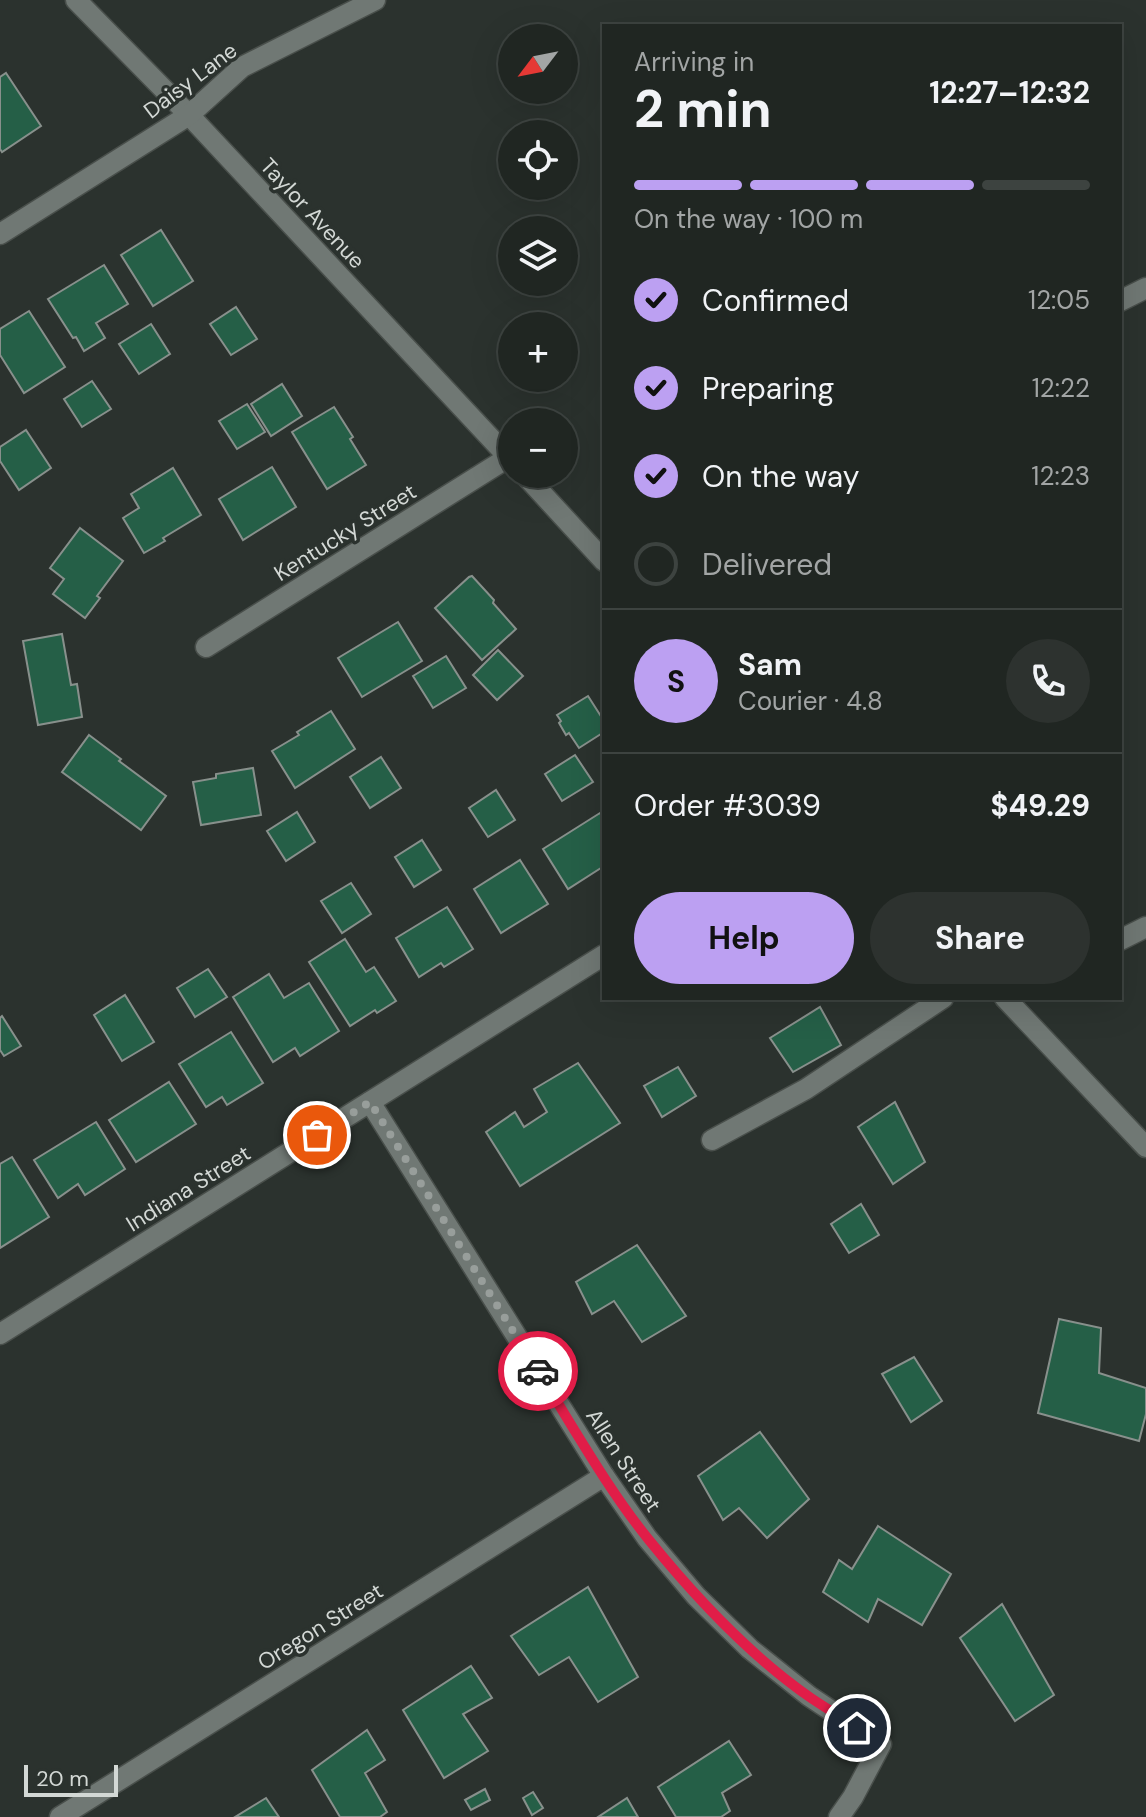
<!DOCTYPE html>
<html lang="en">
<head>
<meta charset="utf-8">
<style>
	:root { --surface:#202622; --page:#2d322f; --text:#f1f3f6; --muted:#a2a5a5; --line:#3d4340; --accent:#bca0f2 }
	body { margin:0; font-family:"DM Sans",sans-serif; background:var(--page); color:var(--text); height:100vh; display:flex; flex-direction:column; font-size:30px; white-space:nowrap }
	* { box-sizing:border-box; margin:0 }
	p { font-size:26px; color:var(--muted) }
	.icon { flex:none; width:44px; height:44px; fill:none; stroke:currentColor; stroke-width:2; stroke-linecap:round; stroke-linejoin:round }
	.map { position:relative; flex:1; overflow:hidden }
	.side { position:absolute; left:602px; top:24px; width:520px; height:976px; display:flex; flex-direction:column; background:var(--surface); border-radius:0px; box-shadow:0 8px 32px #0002,0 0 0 2px var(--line) }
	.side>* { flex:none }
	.needle { width:52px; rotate:238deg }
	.tools { position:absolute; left:498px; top:24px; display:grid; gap:16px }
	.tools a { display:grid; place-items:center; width:80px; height:80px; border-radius:50%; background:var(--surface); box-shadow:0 8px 32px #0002,0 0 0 2px var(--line); font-size:40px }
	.scale { position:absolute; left:24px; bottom:20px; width:94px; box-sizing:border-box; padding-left:8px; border:4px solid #d3d8d5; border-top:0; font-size:22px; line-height:28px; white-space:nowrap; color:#d3d8d5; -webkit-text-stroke:6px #2b322e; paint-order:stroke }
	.pin { position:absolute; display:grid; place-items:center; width:68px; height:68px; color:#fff; margin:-34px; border:4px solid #fff; border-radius:50%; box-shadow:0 2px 8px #0007 }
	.courier { position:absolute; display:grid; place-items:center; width:80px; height:80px; margin:-40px; border:6px solid #e11d48; border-radius:50%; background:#fff; color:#222; box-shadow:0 2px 10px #0007 }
	.headline em { font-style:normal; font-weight:700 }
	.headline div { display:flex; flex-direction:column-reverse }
	.headline { display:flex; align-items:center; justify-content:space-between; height:136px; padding:0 32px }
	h1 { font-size:52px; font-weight:700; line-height:60px }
	.bar { display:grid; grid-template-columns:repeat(4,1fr); gap:12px 8px; align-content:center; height:96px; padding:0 32px }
	.bar i { height:10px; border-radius:6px; background:var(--line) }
	.bar .on { background:var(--accent) }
	.bar p { grid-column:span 4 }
	.line { display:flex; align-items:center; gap:20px; padding:0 32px; border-top:2px solid var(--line) }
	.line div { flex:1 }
	.round { display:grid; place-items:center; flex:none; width:84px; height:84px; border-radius:42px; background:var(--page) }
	ol { padding:0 32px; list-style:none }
	li { display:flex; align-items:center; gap:24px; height:88px }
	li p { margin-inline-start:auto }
	li .icon { padding:8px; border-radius:50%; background:var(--accent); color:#111; stroke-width:4 }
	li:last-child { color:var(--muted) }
	li i { width:44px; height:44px; border:4px solid var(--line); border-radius:50% }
	.action { display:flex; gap:16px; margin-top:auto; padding:16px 32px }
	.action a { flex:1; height:92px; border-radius:48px; background:var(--accent); color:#111; font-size:32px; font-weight:700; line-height:92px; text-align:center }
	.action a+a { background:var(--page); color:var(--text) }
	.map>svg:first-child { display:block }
	.building { fill:#255f47; stroke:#88908c; stroke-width:2 }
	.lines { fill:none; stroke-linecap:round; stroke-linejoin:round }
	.minor-casing { stroke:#494f4b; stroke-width:23 }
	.minor { stroke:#707874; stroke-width:20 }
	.done { stroke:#989e9b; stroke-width:8; stroke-dasharray:0 14.4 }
	.route { stroke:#e11d48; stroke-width:10 }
	.labels { text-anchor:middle; stroke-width:7; stroke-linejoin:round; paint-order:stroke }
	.street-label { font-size:22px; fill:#d3d8d5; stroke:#2b322e }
</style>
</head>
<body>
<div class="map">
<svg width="1146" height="1817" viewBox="0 0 1146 1817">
	<rect width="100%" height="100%" fill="#2b322e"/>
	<g class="building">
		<polygon points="6,73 41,126 2,152 0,149 0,77"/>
		<polygon points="161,230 193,281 153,306 121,255"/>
		<polygon points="104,265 128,304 96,323 105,338 84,351 76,337 73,338 48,299"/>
		<polygon points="236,307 257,339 231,355 210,324"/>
		<polygon points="29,311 65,367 24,393 0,355 0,329"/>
		<polygon points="151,324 170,354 139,374 119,344"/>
		<polygon points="92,381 111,409 82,427 64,399"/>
		<polygon points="282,384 302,416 271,436 251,404"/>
		<polygon points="247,404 265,432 237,449 219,421"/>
		<polygon points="334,407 353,437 350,439 366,465 327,489 292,432"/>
		<polygon points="26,430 51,468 19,490 0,461 0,447"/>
		<polygon points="272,467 296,507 243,540 219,499"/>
		<polygon points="173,468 201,515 163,538 165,541 144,553 123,518 139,508 131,494"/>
		<polygon points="80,528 123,561 97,596 100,598 85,618 53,594 64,579 50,568"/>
		<polygon points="472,576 494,600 493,603 516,629 482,660 435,608 469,577"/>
		<polygon points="398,622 422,661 362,697 338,658"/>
		<polygon points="62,634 71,685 77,684 82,717 38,725 23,641"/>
		<polygon points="498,650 523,676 497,700 473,675"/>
		<polygon points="446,656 466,688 433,708 413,676"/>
		<polygon points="588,696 604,721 604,732 579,748 569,733 566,735 559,723 561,721 557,715"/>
		<polygon points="331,711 355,749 295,788 272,751 299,735 297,732"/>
		<polygon points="89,735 121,759 119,761 166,796 141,830 62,772"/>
		<polygon points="575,755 593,782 562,801 545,774"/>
		<polygon points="381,757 401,788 370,808 350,777"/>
		<polygon points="253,768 261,815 201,825 193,782 216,778 216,774"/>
		<polygon points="496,790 515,820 488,837 469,808"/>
		<polygon points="297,812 315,842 286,861 267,831"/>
		<polygon points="600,813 604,819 604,866 568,889 543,849"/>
		<polygon points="422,840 441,870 414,887 395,857"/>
		<polygon points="520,860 548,904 501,933 474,889"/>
		<polygon points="351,883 371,914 342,933 321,901"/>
		<polygon points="447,907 473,949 444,967 441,963 419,977 396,938"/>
		<polygon points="345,939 366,972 374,967 396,1001 377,1013 375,1010 350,1026 309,962"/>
		<polygon points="208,969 227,997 195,1017 177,988"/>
		<polygon points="269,974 284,998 309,983 339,1031 300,1056 295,1048 273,1062 233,997"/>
		<polygon points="125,995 154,1042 122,1061 94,1015"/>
		<polygon points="820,1007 841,1045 793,1072 770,1038"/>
		<polygon points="2,1016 21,1046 4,1056 0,1050 0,1018"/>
		<polygon points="231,1032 263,1083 227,1105 222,1097 206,1107 179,1064"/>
		<polygon points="578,1063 620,1123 520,1186 486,1132 515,1112 524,1127 547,1112 534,1089"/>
		<polygon points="678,1067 696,1096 662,1117 644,1086"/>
		<polygon points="169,1082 196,1124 136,1162 109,1120"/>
		<polygon points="895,1102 925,1162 893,1184 858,1127"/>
		<polygon points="96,1122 125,1169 85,1195 78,1184 58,1198 34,1160"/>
		<polygon points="12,1157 49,1217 0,1248 0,1164"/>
		<polygon points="861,1204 879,1235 849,1253 831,1224"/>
		<polygon points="637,1245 686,1316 642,1342 614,1301 592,1314 576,1282"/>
		<polygon points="1059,1319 1101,1328 1099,1373 1146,1388 1146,1414 1139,1441 1038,1413"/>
		<polygon points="914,1357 942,1401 911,1422 882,1374"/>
		<polygon points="760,1432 809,1499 767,1538 739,1508 723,1520 698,1476"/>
		<polygon points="878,1526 951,1574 922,1625 878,1599 868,1622 823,1592 839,1560 852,1569"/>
		<polygon points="588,1587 638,1677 598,1702 569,1657 539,1675 511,1636"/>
		<polygon points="1002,1604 1054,1695 1015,1721 960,1638"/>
		<polygon points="471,1666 492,1698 463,1714 488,1751 444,1778 403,1710"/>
		<polygon points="367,1730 385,1760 365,1773 387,1812 380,1817 340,1817 312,1770"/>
		<polygon points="729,1741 751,1775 722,1793 730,1811 721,1817 676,1817 658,1787"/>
		<polygon points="485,1789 490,1800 471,1810 465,1800"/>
		<polygon points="533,1792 543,1808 532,1815 523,1798"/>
		<polygon points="266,1798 279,1817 235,1817"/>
		<polygon points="627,1798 638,1817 598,1817"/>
	</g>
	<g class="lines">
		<g class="minor-casing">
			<g id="minor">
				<polyline points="76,0 189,115 512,461"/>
				<polyline points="0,234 189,115 242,67 375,0"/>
				<polyline points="1120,301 1146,288"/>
				<polyline points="524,474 604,561"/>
				<polyline points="206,647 509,457"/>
				<polyline points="1120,940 1146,927"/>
				<polyline points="1005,998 1146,1147"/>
				<polyline points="370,1102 604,1476 647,1538 696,1596 750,1649 809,1696 881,1744 853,1797 839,1817"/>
				<polyline points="712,1140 806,1089 943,998"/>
				<polyline points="0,1334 604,955"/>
				<polyline points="60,1817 604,1476"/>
			</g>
		</g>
		<use href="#minor" class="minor"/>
	</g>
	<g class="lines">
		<polyline class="done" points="317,1135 370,1102 538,1371"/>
		<path class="route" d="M538,1371C574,1428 607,1488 649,1540C696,1598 749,1655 811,1698C826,1708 842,1718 857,1728"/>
	</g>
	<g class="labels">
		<g class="street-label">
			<text transform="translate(190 80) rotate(-37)" y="8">Daisy Lane</text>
			<text transform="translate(313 213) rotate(47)" y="8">Taylor Avenue</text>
			<text transform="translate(345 532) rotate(-32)" y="8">Kentucky Street</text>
			<text transform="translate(188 1188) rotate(-32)" y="8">Indiana Street</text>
			<text transform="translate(624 1460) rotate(57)" y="8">Allen Street</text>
			<text transform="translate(320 1626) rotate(-32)" y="8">Oregon Street</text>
		</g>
	</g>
</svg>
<div class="tools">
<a><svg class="needle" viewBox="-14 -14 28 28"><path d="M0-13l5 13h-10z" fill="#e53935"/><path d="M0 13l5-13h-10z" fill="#a2a5a5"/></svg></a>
<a><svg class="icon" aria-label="locate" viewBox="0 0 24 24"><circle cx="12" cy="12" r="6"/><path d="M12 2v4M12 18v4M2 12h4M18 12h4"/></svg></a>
<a><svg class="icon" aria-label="layers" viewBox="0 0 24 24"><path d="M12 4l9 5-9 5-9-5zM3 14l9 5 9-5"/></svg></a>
<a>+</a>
<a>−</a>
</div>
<div class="scale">20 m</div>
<div class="pin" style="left:317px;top:1135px;background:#ea580c"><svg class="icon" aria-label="bag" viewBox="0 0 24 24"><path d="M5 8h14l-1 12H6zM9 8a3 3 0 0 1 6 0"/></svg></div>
<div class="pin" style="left:857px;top:1728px;background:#1f2937"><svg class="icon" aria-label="home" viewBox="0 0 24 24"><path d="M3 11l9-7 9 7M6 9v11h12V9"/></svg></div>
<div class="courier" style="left:538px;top:1371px"><svg class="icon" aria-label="car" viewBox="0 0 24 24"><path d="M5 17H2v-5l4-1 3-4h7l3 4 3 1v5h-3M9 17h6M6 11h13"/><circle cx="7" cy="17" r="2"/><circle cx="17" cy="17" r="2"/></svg></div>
<section class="side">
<div class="headline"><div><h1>2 min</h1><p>Arriving in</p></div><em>12:27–12:32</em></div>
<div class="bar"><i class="on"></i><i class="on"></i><i class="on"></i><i></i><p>On the way · 100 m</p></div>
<ol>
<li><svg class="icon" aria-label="check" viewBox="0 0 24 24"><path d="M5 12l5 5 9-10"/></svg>Confirmed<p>12:05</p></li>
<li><svg class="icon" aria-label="check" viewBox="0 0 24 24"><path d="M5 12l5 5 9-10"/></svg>Preparing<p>12:22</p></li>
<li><svg class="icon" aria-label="check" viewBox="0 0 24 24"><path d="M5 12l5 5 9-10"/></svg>On the way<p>12:23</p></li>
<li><i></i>Delivered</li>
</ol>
<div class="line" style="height:144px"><b class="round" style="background:var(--accent);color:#111">S</b><div><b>Sam</b><p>Courier · 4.8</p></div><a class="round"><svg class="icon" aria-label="phone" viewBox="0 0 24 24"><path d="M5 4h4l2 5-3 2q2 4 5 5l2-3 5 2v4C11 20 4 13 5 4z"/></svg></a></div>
<div class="line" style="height:104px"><div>Order #3039</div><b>$49.29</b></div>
<div class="action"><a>Help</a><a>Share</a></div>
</section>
</div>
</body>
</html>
